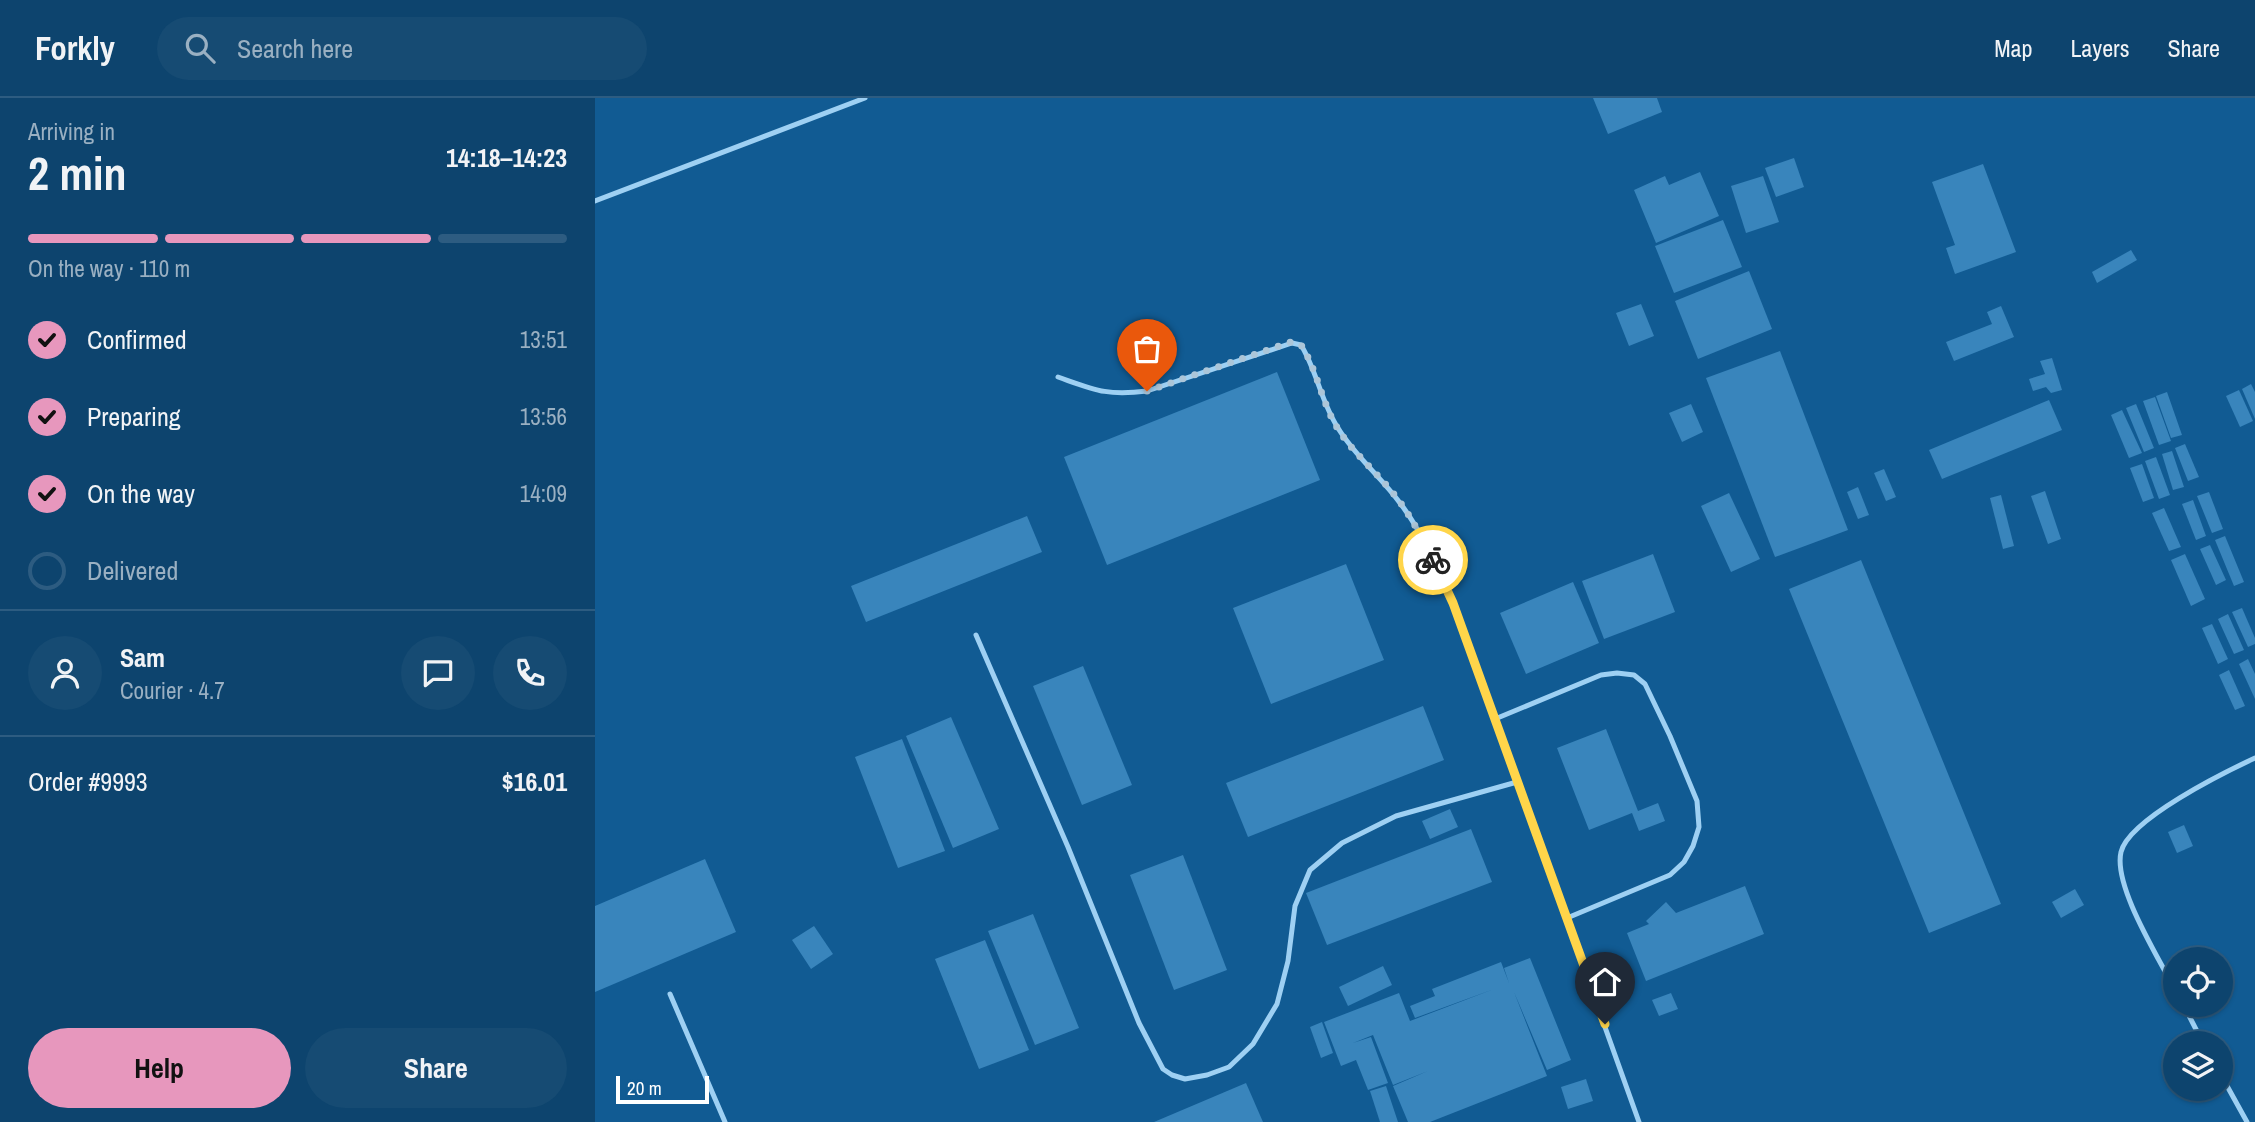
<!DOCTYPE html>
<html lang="en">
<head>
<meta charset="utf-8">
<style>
	:root { --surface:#0d446e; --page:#164b73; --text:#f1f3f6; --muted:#9ab0c2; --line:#2d5c81; --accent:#e797bd }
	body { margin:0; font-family:"Archivo Narrow",sans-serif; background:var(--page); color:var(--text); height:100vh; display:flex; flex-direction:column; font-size:26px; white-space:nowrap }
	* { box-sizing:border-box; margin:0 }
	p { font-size:23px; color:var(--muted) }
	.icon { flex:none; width:38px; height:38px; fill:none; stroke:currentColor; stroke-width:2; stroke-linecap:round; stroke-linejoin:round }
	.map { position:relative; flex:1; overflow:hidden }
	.details { display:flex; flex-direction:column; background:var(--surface); width:595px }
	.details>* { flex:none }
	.controls { position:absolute; left:1568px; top:849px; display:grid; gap:14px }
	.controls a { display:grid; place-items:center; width:70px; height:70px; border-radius:50%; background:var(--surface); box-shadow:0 2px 5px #0004,0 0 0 2px var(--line); font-size:35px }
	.scale { position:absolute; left:21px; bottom:18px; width:93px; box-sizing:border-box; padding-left:7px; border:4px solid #fff; border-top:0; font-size:19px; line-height:24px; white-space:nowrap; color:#fff; -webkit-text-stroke:5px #115b93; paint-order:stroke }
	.pin { position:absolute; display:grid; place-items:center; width:60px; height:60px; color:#fff; margin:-72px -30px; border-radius:50% 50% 50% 0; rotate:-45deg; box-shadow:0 0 7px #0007 }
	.pin .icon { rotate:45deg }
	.courier { position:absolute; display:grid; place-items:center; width:70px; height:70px; margin:-35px; border:5px solid #ffd54a; border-radius:50%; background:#fff; color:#222; box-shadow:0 2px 9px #0007 }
	.headline em { font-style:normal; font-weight:800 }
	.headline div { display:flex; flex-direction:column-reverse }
	.headline { display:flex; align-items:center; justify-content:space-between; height:119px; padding:0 28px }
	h1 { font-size:46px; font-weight:800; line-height:52px }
	.bar { display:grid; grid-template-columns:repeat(4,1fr); gap:10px 7px; align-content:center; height:84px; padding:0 28px }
	.bar i { height:9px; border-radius:5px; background:var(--line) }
	.bar .current { background:var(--accent) }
	.bar p { grid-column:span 4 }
	.line { display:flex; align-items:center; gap:18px; padding:0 28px; border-top:2px solid var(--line) }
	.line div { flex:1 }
	.round { display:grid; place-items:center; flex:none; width:74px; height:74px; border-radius:37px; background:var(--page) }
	ol { padding:0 28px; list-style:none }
	li { display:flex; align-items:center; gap:21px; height:77px }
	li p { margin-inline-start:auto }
	li .icon { padding:7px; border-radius:50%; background:var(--accent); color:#111; stroke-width:4 }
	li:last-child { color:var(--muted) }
	li i { width:38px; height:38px; border:4px solid var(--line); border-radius:50% }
	.cta { display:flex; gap:14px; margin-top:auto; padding:14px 28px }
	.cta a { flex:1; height:80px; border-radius:42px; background:var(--accent); color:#111; font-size:28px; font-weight:800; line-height:80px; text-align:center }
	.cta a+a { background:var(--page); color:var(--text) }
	header { display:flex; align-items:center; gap:42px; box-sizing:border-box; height:98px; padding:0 35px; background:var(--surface); border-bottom:2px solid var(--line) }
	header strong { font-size:33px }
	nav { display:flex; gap:38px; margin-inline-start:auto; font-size:24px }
	.search { width:490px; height:63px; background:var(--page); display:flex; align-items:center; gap:18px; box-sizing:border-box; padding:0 24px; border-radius:38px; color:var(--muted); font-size:26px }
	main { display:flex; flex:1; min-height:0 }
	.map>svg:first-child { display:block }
	.building { fill:#3985bc }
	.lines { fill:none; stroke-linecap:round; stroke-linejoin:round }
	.service { stroke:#9ed0f3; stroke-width:5 }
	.done { stroke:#acc6d9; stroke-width:7; stroke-dasharray:0 12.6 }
	.route { stroke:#ffd54a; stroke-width:9 }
</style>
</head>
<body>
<header>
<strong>Forkly</strong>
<div class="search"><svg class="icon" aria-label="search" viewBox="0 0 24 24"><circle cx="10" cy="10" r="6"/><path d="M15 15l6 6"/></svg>Search here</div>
<nav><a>Map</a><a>Layers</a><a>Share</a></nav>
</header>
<main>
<section class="details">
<div class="headline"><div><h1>2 min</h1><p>Arriving in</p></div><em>14:18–14:23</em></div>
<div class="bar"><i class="current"></i><i class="current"></i><i class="current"></i><i></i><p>On the way · 110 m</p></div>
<ol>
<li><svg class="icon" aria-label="check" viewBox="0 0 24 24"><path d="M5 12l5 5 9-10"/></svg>Confirmed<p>13:51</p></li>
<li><svg class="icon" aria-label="check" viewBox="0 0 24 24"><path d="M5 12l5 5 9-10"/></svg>Preparing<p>13:56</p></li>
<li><svg class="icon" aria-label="check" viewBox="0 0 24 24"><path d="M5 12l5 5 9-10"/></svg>On the way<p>14:09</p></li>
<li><i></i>Delivered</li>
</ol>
<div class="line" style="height:126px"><a class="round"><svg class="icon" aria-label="person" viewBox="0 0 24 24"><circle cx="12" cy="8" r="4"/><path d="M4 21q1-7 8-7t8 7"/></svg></a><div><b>Sam</b><p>Courier · 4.7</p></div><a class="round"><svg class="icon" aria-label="chat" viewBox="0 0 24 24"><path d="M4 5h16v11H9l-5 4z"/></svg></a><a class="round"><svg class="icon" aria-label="phone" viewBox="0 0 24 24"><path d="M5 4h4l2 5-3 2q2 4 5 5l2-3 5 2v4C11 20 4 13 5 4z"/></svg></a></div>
<div class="line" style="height:91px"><div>Order #9993</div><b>$16.01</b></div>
<div class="cta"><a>Help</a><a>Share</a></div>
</section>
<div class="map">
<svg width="1660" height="1024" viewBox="0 0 1660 1024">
	<rect width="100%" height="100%" fill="#115b93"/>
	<g class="building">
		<polygon points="998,0 1062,0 1067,14 1013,36"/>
		<polygon points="1199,60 1209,89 1181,99 1170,70"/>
		<polygon points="1388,66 1421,154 1360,176 1351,150 1360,147 1337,84"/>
		<polygon points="1105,74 1124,118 1061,145 1039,92 1070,78 1074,87"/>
		<polygon points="1168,78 1184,124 1151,135 1136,88"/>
		<polygon points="1128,122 1147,169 1079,195 1060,148"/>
		<polygon points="1536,152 1542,162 1502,185 1497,174"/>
		<polygon points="1154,173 1177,231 1103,261 1080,203"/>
		<polygon points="1046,206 1059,238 1034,248 1021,215"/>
		<polygon points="1406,208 1419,239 1359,263 1351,244 1397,226 1392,214"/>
		<polygon points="1185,253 1253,432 1180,459 1111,280"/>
		<polygon points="1457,260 1467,292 1456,295 1451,289 1438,293 1434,281 1450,276 1445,263"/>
		<polygon points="682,274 725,382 512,467 469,359"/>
		<polygon points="1656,286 1660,294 1660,321 1647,291"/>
		<polygon points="1644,292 1658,323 1645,329 1631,298"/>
		<polygon points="1572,294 1587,337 1576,340 1561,298"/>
		<polygon points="1560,299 1576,343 1564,347 1548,303"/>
		<polygon points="1454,302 1467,332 1347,381 1334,352"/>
		<polygon points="1096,306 1108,334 1087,344 1074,315"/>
		<polygon points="1541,306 1559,350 1549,354 1531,310"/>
		<polygon points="1527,312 1547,355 1534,360 1516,317"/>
		<polygon points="1590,346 1604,379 1593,383 1580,350"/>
		<polygon points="1577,353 1589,389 1578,392 1567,356"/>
		<polygon points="1561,359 1575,397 1564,401 1550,363"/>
		<polygon points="1547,366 1559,400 1548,404 1535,370"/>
		<polygon points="1289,371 1301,399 1291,403 1279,375"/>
		<polygon points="1263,389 1274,417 1263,421 1252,394"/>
		<polygon points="1450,393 1466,441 1453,446 1436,398"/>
		<polygon points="1614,394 1628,431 1617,435 1602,398"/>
		<polygon points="1134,395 1165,461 1136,474 1106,408"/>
		<polygon points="1406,397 1419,448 1408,451 1395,400"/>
		<polygon points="1598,402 1611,438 1601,442 1587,406"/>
		<polygon points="1569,410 1586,449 1574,453 1557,415"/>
		<polygon points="432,418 447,454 271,524 256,488"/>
		<polygon points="1630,438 1649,484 1639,488 1620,442"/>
		<polygon points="1615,447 1631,482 1621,487 1605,451"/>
		<polygon points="1058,456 1080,514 1009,541 987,483"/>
		<polygon points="1590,456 1610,501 1596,508 1576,462"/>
		<polygon points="1266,462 1406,806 1334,835 1194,491"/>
		<polygon points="751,466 789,562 676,606 638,510"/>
		<polygon points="978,484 1004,545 931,576 905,515"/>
		<polygon points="1647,510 1660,540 1660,546 1653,549 1637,514"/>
		<polygon points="1633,516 1649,552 1639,556 1623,521"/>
		<polygon points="1617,526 1633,561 1623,566 1607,530"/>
		<polygon points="1653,561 1660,576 1660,601 1644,566"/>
		<polygon points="488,568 537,687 487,707 438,588"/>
		<polygon points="1634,572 1650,608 1640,612 1624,577"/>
		<polygon points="828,608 849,662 653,739 631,685"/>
		<polygon points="356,619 404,731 358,750 311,638"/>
		<polygon points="1011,631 1043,713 1063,705 1070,723 1044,733 1037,715 994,732 962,650"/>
		<polygon points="307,641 350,753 303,770 260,659"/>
		<polygon points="855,711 863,729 835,741 827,723"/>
		<polygon points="1589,727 1598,748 1582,755 1573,734"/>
		<polygon points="876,731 897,784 732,847 711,795"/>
		<polygon points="588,757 632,872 579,892 535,777"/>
		<polygon points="110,761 141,834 0,894 0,808"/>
		<polygon points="1150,788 1169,836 1051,883 1032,835 1054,826 1051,823 1071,804 1081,815"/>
		<polygon points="1480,791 1489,807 1466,820 1457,804"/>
		<polygon points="438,816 484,930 440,947 393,833"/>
		<polygon points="219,828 238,856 216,871 197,842"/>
		<polygon points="390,842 434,952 384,971 340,861"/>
		<polygon points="935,860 976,962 952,972 919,894 952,978 835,1024 813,1024 798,988 833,973 798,987 778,937 758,945 776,939 793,985 773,992 761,962 746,968 729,924 804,895 815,923 899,891 820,920 815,908 840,898 837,891 906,864 914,885 909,870"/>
		<polygon points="788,868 797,887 753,908 744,889"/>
		<polygon points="1076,895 1083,911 1064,918 1057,902"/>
		<polygon points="727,924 738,955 726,960 715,929"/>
		<polygon points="991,981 998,1003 973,1011 966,989"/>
		<polygon points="651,985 668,1024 559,1024"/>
		<polygon points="791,988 803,1024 785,1024 775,993"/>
	</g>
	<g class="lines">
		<g class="service">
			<polyline points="0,103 270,0"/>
			<path d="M463,279C500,292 511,298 552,293L697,245L706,247C722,273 726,304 743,330C760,358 786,379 805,405C828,435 842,471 858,505L1044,1024"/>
			<polyline points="381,537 473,749 544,925 568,971 577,977 590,981 612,977 634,969 658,946 682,906 693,863 700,808 715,772 747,745 801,718 922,684"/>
			<polyline points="900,621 1006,577 1022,575 1039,577 1050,586 1075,638 1102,703 1104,729 1098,748 1089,764 1075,777 972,820"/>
			<path d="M1580,892C1564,860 1518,788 1526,754C1534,721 1630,674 1660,660"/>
			<polyline points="75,896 130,1024"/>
			<polyline points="1588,906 1608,945"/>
			<polyline points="1626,977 1652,1024"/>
		</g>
	</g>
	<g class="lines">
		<path class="done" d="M552,293L696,244L706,247C723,273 726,304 743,331C756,352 776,369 792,388C812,410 825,436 838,462"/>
		<polyline class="route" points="838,462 858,505 1010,926"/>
	</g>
</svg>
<div class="controls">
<a><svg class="icon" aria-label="locate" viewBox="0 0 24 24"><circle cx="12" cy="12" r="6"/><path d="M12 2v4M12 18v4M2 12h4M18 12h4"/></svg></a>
<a><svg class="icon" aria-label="layers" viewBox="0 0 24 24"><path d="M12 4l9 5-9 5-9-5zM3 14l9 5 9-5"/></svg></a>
</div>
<div class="scale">20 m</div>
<div class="pin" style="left:552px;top:293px;background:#ea580c"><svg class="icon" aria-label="bag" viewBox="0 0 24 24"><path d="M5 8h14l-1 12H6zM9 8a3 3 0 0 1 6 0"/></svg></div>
<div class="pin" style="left:1010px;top:926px;background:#1f2937"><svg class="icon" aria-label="home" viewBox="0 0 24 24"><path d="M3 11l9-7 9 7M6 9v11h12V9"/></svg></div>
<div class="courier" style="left:838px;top:462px"><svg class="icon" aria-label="bike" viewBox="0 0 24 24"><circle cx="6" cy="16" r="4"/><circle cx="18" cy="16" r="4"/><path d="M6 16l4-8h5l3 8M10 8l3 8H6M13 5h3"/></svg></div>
</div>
</main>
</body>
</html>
